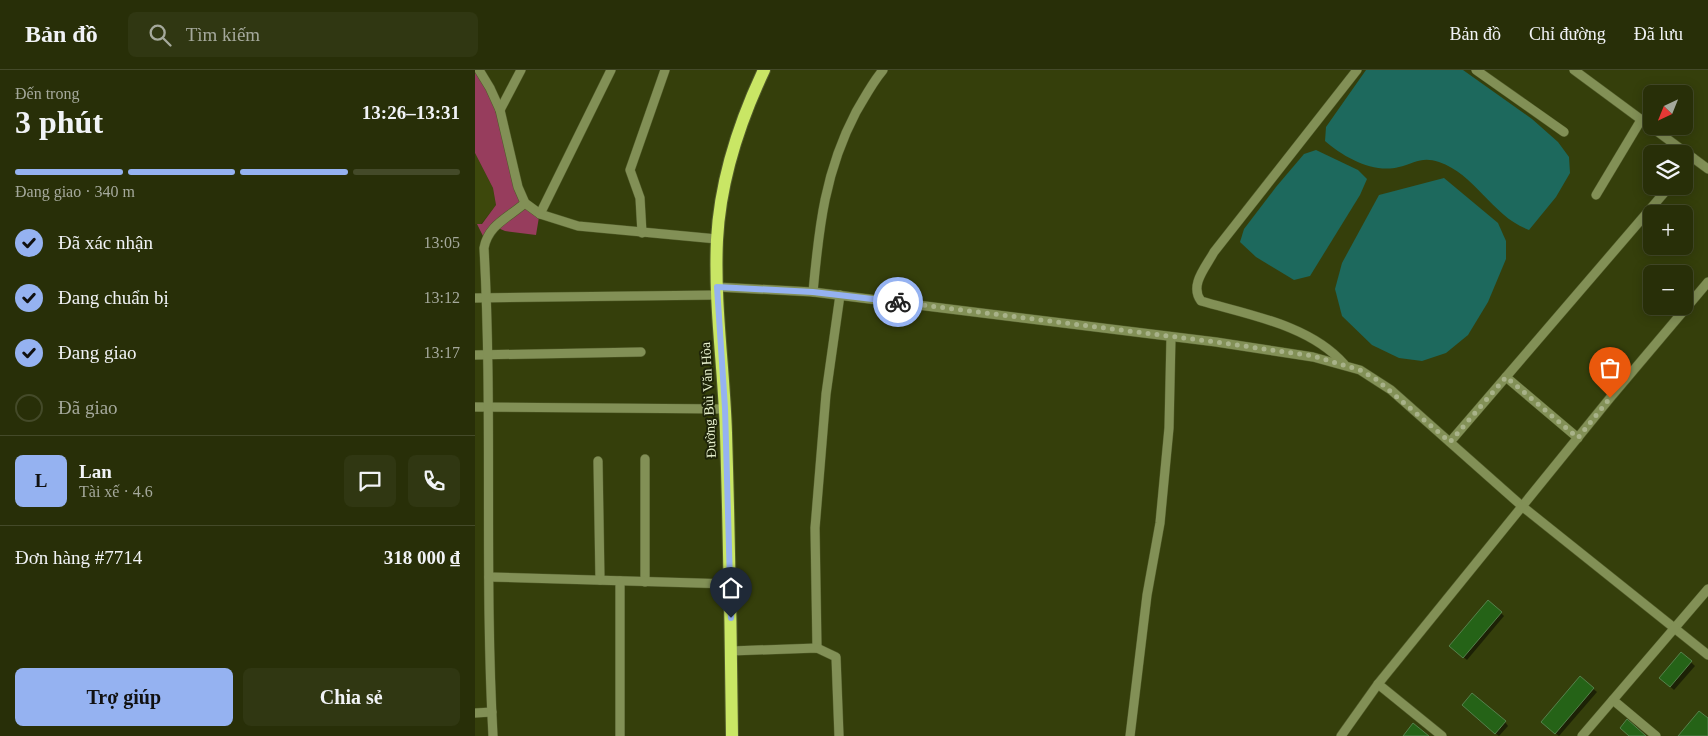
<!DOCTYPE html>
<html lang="vi">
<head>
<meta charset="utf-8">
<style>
	:root { --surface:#282f08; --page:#303712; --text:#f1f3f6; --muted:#a5a99c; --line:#444a29; --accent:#95b2f1 }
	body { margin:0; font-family:"Times New Roman",serif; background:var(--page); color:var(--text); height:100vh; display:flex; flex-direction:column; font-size:19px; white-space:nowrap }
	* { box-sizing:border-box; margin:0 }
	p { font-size:16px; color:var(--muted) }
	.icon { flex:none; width:28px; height:28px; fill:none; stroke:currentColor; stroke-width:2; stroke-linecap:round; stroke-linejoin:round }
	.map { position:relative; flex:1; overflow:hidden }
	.details { display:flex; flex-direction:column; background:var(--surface); width:475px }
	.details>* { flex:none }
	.needle { width:32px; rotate:223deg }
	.buttons { position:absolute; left:1168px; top:15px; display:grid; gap:10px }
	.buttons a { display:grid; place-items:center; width:50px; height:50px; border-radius:8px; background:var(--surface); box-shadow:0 2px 12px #0003,0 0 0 1px var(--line); font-size:25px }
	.pin { position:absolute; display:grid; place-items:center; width:42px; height:42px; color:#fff; margin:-51px -21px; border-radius:50% 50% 50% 0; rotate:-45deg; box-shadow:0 0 5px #0007 }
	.pin .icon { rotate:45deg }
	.courier { position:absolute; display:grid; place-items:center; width:50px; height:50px; margin:-25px; border:4px solid #95b2f1; border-radius:50%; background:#fff; color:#222; box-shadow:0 1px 6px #0007 }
	.overview em { font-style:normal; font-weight:600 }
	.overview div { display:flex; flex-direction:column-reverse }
	.overview { display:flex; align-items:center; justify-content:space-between; height:85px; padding:0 15px }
	h1 { font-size:32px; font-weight:600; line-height:38px }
	.bar { display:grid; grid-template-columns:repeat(4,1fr); gap:8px 5px; align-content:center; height:60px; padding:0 15px }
	.bar i { height:6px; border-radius:4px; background:var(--line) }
	.bar .selected { background:var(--accent) }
	.bar p { grid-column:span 4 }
	.line { display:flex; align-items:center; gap:12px; padding:0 15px; border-top:1px solid var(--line) }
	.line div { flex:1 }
	.round { display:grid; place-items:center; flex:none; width:52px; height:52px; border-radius:8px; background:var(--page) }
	ol { padding:0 15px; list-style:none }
	li { display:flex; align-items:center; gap:15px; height:55px }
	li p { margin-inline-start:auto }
	li .icon { padding:5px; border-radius:50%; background:var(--accent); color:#111; stroke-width:4 }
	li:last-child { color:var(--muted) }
	li i { width:28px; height:28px; border:2px solid var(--line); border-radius:50% }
	.cta { display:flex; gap:10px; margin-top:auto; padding:10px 15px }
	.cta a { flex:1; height:58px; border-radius:8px; background:var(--accent); color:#111; font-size:20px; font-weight:600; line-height:58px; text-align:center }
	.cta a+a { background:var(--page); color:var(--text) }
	header { display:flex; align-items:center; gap:30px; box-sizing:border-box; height:70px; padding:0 25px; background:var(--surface); border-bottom:1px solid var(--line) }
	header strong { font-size:24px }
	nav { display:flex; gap:28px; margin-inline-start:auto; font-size:18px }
	.search { width:350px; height:45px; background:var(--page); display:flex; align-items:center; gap:12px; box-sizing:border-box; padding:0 18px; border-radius:8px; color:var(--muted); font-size:19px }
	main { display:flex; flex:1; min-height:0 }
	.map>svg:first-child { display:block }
	.built { fill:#3d480c }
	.forest { fill:#973d5d }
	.water { fill:#1d695d }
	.shadow { fill:#0007 }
	.building { fill:#256317; stroke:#55814c }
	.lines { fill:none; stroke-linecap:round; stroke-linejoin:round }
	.minor-casing { stroke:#515b2a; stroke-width:10 }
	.primary-casing { stroke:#515b2a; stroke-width:14 }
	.minor { stroke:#829056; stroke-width:9 }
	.primary { stroke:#c9e665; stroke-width:12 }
	.done { stroke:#a8b289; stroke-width:5; stroke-dasharray:0 9 }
	.route { stroke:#95b2f1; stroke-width:6 }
	.labels { text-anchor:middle; stroke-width:4; stroke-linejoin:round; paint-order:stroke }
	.street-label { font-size:14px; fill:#e6f0cd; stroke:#1e2408 }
</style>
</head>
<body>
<header>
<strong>Bản đồ</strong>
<div class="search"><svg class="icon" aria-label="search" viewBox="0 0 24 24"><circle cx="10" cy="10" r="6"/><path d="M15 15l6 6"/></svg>Tìm kiếm</div>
<nav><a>Bản đồ</a><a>Chỉ đường</a><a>Đã lưu</a></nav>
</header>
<main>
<section class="details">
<div class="overview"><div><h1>3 phút</h1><p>Đến trong</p></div><em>13:26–13:31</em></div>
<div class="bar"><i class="selected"></i><i class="selected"></i><i class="selected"></i><i></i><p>Đang giao · 340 m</p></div>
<ol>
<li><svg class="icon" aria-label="check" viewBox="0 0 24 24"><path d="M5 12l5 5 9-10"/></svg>Đã xác nhận<p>13:05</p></li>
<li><svg class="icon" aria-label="check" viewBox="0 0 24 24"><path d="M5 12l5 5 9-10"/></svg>Đang chuẩn bị<p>13:12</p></li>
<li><svg class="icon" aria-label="check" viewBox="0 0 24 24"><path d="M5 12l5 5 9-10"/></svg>Đang giao<p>13:17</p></li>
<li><i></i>Đã giao</li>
</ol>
<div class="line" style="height:90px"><b class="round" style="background:var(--accent);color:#111">L</b><div><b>Lan</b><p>Tài xế · 4.6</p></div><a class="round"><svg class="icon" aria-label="chat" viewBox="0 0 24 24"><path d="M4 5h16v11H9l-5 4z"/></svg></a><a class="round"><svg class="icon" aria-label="phone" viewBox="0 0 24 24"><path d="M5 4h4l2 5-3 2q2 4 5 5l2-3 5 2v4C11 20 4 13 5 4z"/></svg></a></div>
<div class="line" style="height:65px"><div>Đơn hàng #7714</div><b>318 000 ₫</b></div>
<div class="cta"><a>Trợ giúp</a><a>Chia sẻ</a></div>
</section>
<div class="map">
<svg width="1233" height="666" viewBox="0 0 1233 666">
	<rect width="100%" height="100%" fill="#353f0b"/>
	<polygon class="built" points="0,83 18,118 21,135 6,154 0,154"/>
	<polygon class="forest" points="0,1 12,20 22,41 39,118 64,147 61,165 30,161 16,155 8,166 2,154 7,154 21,135 18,118 0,83"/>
	<g class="water">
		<path d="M891,0H988L1057,49L1083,72L1094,87L1095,103L1081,127L1054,160C1018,147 1000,104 964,92C947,86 940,93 924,97C899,104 868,87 850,71L851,57Z"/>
		<polygon points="841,80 883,100 892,109 885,125 835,206 819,210 781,187 765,172 769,159 801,117 829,84"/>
		<polygon points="969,108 1023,153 1031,171 1031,189 1013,232 993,265 971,283 947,291 924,288 897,275 867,246 860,219 867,193 904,125"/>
	</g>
	<g class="shadow">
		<polygon points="1026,543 1029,546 992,590 979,579"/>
		<polygon points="1206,583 1220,596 1199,620 1189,611"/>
		<polygon points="1105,608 1122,622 1084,666 1071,655"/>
		<polygon points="992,639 1030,652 1033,656 1024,666"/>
	</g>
	<g class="building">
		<polygon points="1013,530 1027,542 988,588 974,576"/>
		<polygon points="1206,582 1217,591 1195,617 1184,608"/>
		<polygon points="1105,606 1119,618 1080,664 1066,652"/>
		<polygon points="997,623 1031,651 1020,664 987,635"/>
		<polygon points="1224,641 1233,648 1233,666 1203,666"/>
		<polygon points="1152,649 1171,666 1154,666 1145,658"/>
		<polygon points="938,653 954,666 928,666"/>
	</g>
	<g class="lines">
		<g class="minor-casing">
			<g id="minor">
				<polyline points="4,0 15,18 25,40 43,117 50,133 65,144 103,156 242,169"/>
				<polyline points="1001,0 1089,62"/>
				<polyline points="1099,0 1233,99"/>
				<polyline points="25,40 46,0"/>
				<polyline points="1209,99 1218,88"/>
				<polyline points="1121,125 1166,50"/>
				<polyline points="65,144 136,0"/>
				<polyline points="167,163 165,128 155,100 190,0"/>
				<polyline points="242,217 338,222 741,272 838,287 885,300 916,320 1048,437 1233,585"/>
				<path d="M338,222C344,156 350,101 381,42C390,27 397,13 408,0"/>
				<polyline points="0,228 242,225"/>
				<polyline points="0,285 166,282"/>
				<path d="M869,294C835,255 774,245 726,231C714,215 731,197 739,182L882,0"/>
				<polyline points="1031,307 1103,368"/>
				<polyline points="0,337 250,339"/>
				<polyline points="975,372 1195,116"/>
				<polyline points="170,389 170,512"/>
				<polyline points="123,391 125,510"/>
				<polyline points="14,507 256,514"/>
				<polyline points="145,511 145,666"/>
				<polyline points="342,578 340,458 351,324 365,225"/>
				<polyline points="256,581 342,578 361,587 364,666"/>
				<polyline points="903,614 967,666"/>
				<polyline points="1138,630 1181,666"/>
				<polyline points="0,643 17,642"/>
				<path d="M18,666C9,504 18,341 9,178C13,155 33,148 50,133"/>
				<polyline points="655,666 672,525 685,453 694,358 696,267"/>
				<polyline points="866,666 903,614 1135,328 1233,212"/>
				<polyline points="1107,666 1233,519"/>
			</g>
		</g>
		<g class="primary-casing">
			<path id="primary" d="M257,666C256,565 254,464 251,363C249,299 239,235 242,170C245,111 264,53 289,0"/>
		</g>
		<use href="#minor" class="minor"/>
		<use href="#primary" class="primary"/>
	</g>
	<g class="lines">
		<polyline class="done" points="423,232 741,272 838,286 885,300 902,310 975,372 1031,307 1103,368 1135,328"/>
		<polyline class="route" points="256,548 250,338 242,217 338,222 423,232"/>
	</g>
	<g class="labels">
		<g class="street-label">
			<text transform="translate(233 330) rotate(-93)" y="5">Đường Bùi Văn Hòa</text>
		</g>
	</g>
</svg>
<div class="buttons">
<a><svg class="needle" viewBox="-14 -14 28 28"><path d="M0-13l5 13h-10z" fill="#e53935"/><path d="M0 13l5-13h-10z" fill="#a5a99c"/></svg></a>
<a><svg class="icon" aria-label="layers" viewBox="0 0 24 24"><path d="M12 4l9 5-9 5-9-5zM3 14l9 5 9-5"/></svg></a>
<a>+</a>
<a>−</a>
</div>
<div class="pin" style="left:1135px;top:328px;background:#ea580c"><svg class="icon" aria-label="bag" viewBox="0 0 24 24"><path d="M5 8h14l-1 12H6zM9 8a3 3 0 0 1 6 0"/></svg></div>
<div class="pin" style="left:256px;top:548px;background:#1f2937"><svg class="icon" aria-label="home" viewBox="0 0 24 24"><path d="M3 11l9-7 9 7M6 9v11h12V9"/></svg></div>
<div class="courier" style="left:423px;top:232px"><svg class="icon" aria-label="bike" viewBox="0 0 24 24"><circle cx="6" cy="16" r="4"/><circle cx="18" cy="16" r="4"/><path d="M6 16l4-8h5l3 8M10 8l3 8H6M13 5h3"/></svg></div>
</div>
</main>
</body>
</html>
